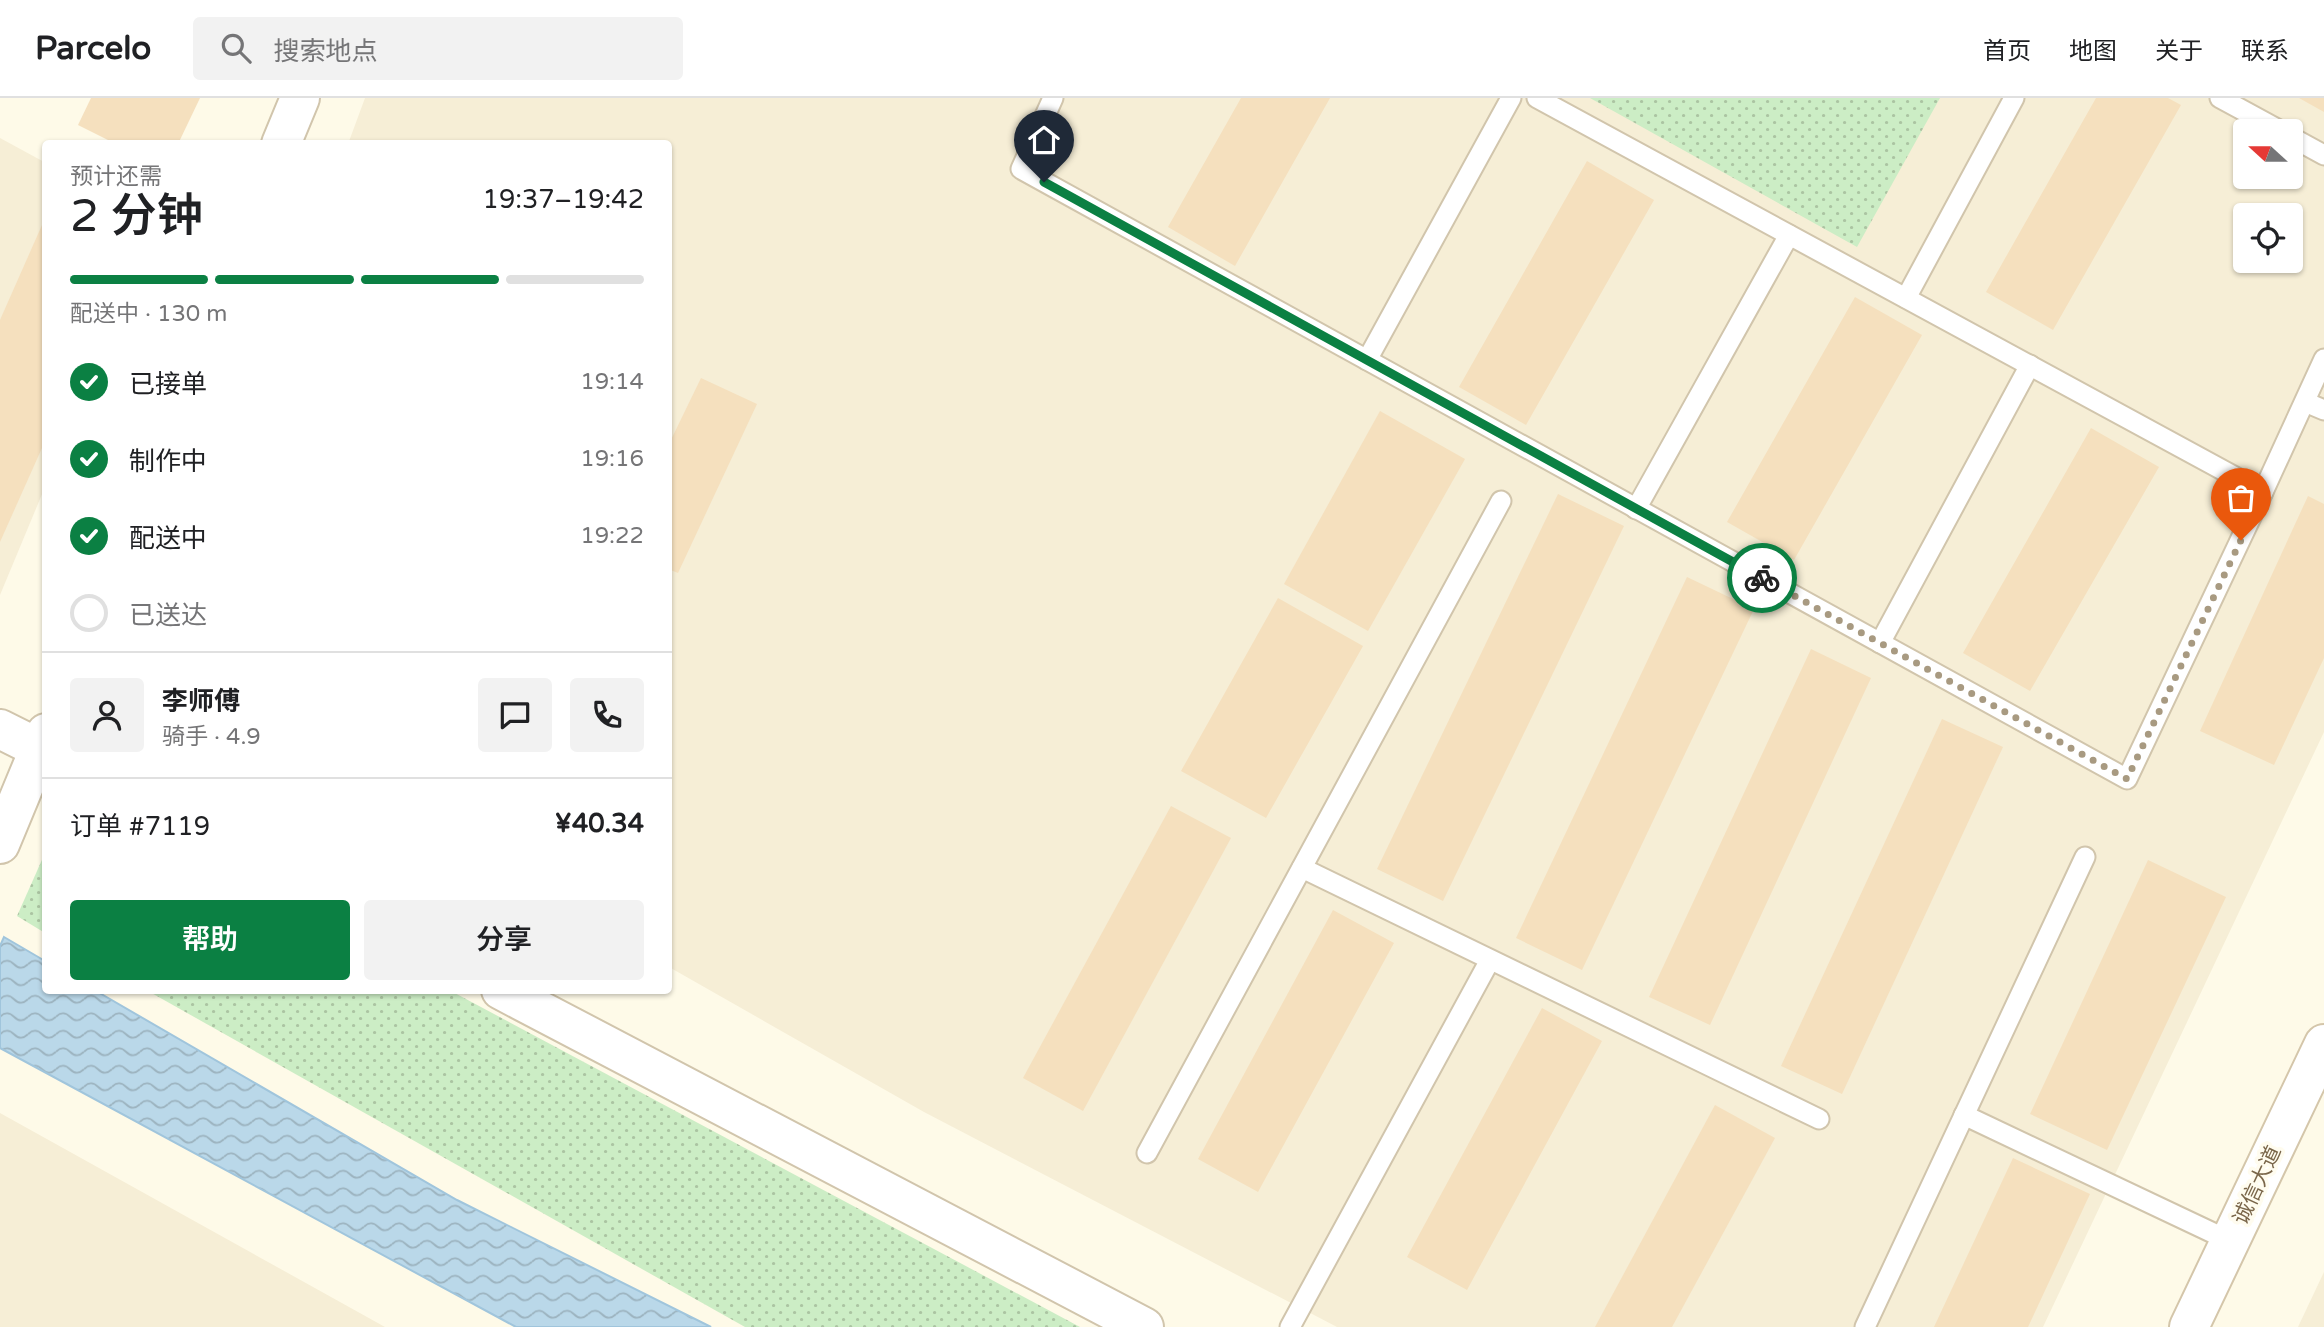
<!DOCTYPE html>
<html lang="zh">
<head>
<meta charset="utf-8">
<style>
	:root { --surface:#fff; --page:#f2f2f2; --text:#202124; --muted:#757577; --line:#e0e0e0; --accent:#0b8043 }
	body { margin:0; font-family:"Varela Round","Noto Sans SC",sans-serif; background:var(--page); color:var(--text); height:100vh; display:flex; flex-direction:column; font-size:26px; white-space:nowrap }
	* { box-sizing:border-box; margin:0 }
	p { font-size:23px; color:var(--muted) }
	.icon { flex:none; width:38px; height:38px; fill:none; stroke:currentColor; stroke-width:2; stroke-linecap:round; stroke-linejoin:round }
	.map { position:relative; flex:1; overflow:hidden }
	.drawer { position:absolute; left:42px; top:42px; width:630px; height:854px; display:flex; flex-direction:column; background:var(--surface); border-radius:7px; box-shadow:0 2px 5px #0004 }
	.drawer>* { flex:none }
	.needle { width:46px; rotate:291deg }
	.controls { position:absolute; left:2233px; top:21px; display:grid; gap:14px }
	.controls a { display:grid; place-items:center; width:70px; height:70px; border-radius:7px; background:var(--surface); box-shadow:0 2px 5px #0004; font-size:35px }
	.pin { position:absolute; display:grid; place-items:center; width:60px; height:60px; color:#fff; margin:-72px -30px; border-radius:50% 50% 50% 0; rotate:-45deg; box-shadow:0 0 7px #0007 }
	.pin .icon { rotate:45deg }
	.courier { position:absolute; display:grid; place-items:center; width:70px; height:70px; margin:-35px; border:5px solid #0b8043; border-radius:50%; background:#fff; color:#222; box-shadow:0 2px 9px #0007 }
	.summary em { font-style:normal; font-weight:600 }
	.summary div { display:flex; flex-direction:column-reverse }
	.summary { display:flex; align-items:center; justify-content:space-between; height:119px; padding:0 28px }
	h1 { font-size:46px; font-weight:600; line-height:52px }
	.bar { display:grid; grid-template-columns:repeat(4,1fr); gap:10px 7px; align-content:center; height:84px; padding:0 28px }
	.bar i { height:9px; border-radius:5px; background:var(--line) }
	.bar .selected { background:var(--accent) }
	.bar p { grid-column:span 4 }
	.line { display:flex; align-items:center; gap:18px; padding:0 28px; border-top:2px solid var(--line) }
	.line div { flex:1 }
	.round { display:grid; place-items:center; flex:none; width:74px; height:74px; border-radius:7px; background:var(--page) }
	ol { padding:0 28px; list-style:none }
	li { display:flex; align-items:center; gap:21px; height:77px }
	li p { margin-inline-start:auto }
	li .icon { padding:7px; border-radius:50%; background:var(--accent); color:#fff; stroke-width:4 }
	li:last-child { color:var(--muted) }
	li i { width:38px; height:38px; border:4px solid var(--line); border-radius:50% }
	.button { display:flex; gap:14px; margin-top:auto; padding:14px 28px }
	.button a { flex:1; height:80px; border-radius:7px; background:var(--accent); color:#fff; font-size:28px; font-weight:600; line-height:80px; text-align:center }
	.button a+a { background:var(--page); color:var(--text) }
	header { display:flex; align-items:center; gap:42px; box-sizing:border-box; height:98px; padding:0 35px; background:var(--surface); border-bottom:2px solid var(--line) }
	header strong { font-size:33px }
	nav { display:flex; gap:38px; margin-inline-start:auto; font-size:24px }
	.search { width:490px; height:63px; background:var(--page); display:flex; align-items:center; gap:18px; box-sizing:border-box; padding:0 24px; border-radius:7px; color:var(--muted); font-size:26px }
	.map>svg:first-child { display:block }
	.residential { fill:#f6eed6; fill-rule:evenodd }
	.park { fill:url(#park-dots) }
	.water { fill:url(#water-waves); stroke:#a0c5dc; stroke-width:2 }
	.building { fill:#f5e0be }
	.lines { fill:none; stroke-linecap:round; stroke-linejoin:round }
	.service-casing { stroke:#d1c5ac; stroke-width:23 }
	.minor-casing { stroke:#d1c5ac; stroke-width:42 }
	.tertiary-casing { stroke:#d1c5ac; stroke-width:42 }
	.secondary-casing { stroke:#d4c6aa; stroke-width:42 }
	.service { stroke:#fff; stroke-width:19 }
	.minor { stroke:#fff; stroke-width:38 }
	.tertiary { stroke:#fff; stroke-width:38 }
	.secondary { stroke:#fff; stroke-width:38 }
	.done { stroke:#a89a81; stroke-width:7; stroke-dasharray:0 12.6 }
	.route { stroke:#0b8043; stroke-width:9 }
	.labels { text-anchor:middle; stroke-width:7; stroke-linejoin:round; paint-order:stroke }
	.street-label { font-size:21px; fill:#7a664a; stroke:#fffcef }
</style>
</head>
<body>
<header>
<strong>Parcelo</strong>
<div class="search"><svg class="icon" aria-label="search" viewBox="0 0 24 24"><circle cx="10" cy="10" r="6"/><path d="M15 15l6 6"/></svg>搜索地点</div>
<nav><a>首页</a><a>地图</a><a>关于</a><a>联系</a></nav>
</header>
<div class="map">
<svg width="2324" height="1229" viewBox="0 0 2324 1229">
	<defs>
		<pattern id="park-dots" width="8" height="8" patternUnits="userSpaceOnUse" patternTransform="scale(1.75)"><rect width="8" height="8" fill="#ccedc5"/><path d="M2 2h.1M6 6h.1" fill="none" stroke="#abc4a2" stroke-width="1.8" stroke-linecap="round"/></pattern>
		<pattern id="water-waves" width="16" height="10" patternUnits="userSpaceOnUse" patternTransform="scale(1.75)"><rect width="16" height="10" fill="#bad8e9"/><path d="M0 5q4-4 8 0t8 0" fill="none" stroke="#9cb3bf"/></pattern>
	</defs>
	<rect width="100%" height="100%" fill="#fefae8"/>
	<g class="residential">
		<path d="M365,0H2324V634L2043,1229H1337L924,1014L669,869L668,46H348ZM2245,33H2291V79H2245ZM2245,117H2291V163H2245Z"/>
		<polygon points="0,40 46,65 45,389 0,497"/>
		<polygon points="0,1015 385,1229 0,1229"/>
		<polygon points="2324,1174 2324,1229 2297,1229 2298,1229"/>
	</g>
	<g class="park">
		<polygon points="1590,0 1940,0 1857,149"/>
		<polygon points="45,755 45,835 17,818"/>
		<polygon points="148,893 451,893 1080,1229 745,1229"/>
	</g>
	<polygon class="water" points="4,839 45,863 46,892 96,893 457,1102 711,1229 516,1229 0,950 0,848"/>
	<g class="building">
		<polygon points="91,0 200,0 178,46 116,46 78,27"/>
		<polygon points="1241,0 1330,0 1235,168 1168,129"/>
		<polygon points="2096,0 2168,0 2181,7 2053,232 1986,194"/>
		<polygon points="2299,0 2324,0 2324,14"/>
		<polygon points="1587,63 1654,102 1526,327 1459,289"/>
		<polygon points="42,127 46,129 46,341 0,444 0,222"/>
		<polygon points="1855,199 1922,237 1794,462 1727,424"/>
		<polygon points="701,280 757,306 678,475 668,471 668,348"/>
		<polygon points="1380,313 1465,361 1368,533 1284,486"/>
		<polygon points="2091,330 2159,369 2030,593 1963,555"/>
		<polygon points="1558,396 1624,428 1443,803 1377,771"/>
		<polygon points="2308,398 2324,406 2324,560 2274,667 2200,633"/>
		<polygon points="1687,479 1754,511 1582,872 1516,840"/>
		<polygon points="1278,500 1363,548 1266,720 1181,673"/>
		<polygon points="1811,551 1871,580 1710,927 1649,899"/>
		<polygon points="1942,621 2003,649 1842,996 1781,968"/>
		<polygon points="1171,708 1231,740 1083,1013 1023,980"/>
		<polygon points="2148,762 2226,799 2107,1052 2030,1016"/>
		<polygon points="1333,812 1394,845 1258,1094 1198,1061"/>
		<polygon points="1542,910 1602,943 1467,1192 1407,1159"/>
		<polygon points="1715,1007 1775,1040 1672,1229 1595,1229"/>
		<polygon points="2013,1060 2090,1096 2028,1229 1934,1229"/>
	</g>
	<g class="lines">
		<g class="service-casing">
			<g id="service">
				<polyline points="1053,0 1021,71 2127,681 2263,394"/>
				<polyline points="1537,0 2263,394 2324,261"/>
				<polyline points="2220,0 2281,33"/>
				<polyline points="2291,39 2324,57"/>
				<polyline points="1906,200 2014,0"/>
				<polyline points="1367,262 1511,0"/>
				<polyline points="2305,304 2324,312"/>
				<polyline points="1636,411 1789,137"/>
				<polyline points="1880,545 2030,267"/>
				<polyline points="1302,770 1819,1021"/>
				<polyline points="1964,1017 2230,1143"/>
				<polyline points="1147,1055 1501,403"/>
				<polyline points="1290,1229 1490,862"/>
				<polyline points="1865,1229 2085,759"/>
			</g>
		</g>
		<g class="minor-casing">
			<g id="minor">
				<polyline points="0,631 46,654"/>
				<polyline points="501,892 1144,1229"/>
			</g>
		</g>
		<g class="tertiary-casing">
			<g id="tertiary">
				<polyline points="281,46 300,0"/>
				<polyline points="0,746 46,635"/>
			</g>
		</g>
		<g class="secondary-casing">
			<polyline id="secondary" points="2189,1229 2324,946"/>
		</g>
		<use href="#service" class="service"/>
		<use href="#minor" class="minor"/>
		<use href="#tertiary" class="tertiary"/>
		<use href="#secondary" class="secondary"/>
	</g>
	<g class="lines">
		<polyline class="done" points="1762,480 2127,681 2241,442"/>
		<polyline class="route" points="1044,84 1762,480"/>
	</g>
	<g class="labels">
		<g class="street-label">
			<text transform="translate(2257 1087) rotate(-65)" y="7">诚信大道</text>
		</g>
	</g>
</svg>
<div class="controls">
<a><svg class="needle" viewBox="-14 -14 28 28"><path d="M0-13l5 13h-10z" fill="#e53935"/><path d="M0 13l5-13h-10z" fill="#757577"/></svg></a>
<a><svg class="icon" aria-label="locate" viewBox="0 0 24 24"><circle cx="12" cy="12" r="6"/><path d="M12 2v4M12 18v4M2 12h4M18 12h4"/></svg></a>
</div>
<div class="pin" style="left:2241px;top:442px;background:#ea580c"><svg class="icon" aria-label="bag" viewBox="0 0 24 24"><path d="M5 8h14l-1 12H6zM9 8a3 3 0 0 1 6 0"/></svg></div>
<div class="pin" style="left:1044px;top:84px;background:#1f2937"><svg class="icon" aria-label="home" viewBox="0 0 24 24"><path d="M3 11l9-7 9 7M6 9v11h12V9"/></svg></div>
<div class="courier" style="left:1762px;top:480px"><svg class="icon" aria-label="bike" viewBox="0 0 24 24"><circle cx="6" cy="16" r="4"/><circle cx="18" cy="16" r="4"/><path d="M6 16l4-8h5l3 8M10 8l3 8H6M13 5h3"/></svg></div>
<section class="drawer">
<div class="summary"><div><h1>2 分钟</h1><p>预计还需</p></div><em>19:37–19:42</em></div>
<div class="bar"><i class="selected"></i><i class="selected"></i><i class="selected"></i><i></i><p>配送中 · 130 m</p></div>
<ol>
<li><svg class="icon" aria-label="check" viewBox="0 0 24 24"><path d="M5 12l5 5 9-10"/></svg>已接单<p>19:14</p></li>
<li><svg class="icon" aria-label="check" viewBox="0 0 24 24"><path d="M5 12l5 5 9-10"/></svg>制作中<p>19:16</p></li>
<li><svg class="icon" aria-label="check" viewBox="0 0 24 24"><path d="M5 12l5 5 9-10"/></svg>配送中<p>19:22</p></li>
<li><i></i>已送达</li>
</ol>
<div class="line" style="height:126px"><a class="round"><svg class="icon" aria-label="person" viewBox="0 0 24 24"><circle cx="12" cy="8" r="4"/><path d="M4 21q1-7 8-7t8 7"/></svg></a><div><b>李师傅</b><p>骑手 · 4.9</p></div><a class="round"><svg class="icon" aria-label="chat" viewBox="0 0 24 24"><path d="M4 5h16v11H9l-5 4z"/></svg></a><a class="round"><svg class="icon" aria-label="phone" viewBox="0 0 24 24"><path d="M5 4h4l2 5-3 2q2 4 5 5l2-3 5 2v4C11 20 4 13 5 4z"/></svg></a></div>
<div class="line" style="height:91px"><div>订单 #7119</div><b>¥40.34</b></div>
<div class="button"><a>帮助</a><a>分享</a></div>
</section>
</div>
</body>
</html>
